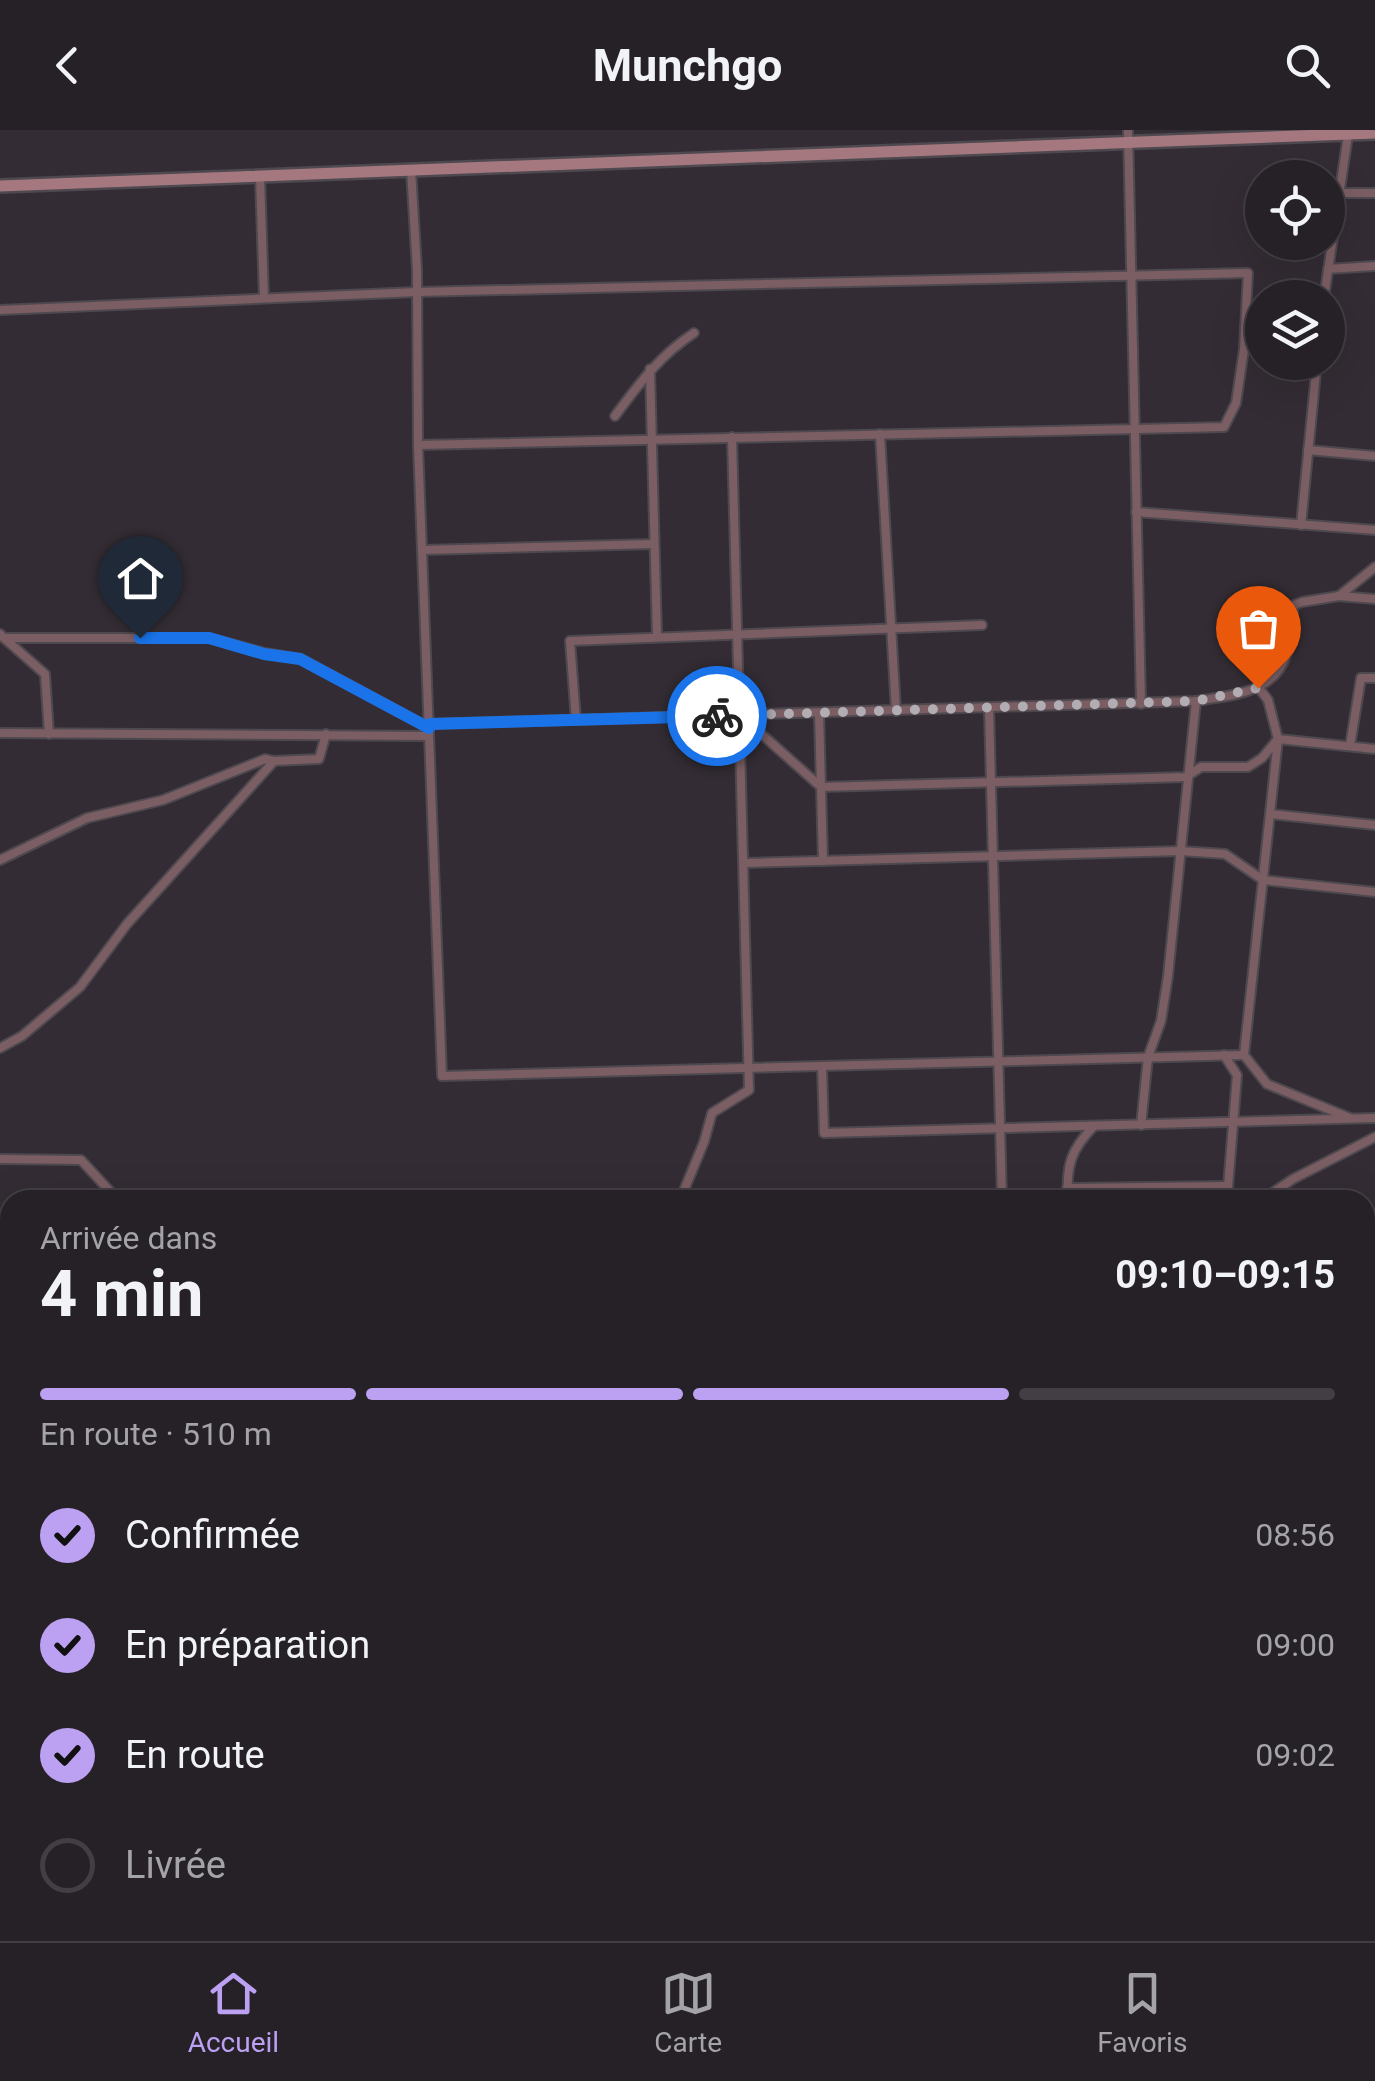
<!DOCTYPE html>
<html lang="fr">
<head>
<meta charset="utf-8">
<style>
	:root { --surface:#262127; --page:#2e292f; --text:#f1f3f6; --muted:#a4a3a7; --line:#423e44; --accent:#bca0f2 }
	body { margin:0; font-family:Roboto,sans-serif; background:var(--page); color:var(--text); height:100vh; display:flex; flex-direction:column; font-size:38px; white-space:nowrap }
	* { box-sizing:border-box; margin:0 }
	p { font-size:32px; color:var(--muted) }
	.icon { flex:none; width:55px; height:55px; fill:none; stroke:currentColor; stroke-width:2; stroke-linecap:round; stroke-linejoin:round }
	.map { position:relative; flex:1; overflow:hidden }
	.panel { position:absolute; left:0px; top:1060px; width:1375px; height:752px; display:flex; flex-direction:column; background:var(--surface); border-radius:30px 30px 0 0; box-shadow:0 10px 40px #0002,0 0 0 2px var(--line) }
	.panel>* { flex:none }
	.buttons { position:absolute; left:1245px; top:30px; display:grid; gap:20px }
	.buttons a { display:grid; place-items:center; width:100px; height:100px; border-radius:50%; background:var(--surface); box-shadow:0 10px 40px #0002,0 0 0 2px var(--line); font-size:50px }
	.pin { position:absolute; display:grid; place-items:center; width:85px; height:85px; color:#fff; margin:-102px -42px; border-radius:50% 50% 50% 0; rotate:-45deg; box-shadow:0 0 10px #0007 }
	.pin .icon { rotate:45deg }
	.courier { position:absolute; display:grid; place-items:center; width:100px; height:100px; margin:-50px; border:8px solid #1a73e8; border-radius:50%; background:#fff; color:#222; box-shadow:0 2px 12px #0007 }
	.summary em { font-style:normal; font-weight:700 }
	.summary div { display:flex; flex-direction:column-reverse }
	.summary { display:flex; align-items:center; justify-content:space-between; height:170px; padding:0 40px }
	h1 { font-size:65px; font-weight:700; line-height:75px }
	.bar { display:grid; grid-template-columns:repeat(4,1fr); gap:15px 10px; align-content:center; height:120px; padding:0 40px }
	.bar i { height:12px; border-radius:8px; background:var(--line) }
	.bar .on { background:var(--accent) }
	.bar p { grid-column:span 4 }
	ol { padding:0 40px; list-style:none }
	li { display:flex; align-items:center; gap:30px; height:110px }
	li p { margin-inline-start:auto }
	li .icon { padding:10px; border-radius:50%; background:var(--accent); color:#111; stroke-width:4 }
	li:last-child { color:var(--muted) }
	li i { width:55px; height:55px; border:5px solid var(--line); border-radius:50% }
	header { display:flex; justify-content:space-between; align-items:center; height:130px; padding:0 40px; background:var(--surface); font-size:45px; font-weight:700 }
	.menu { display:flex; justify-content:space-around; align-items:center; height:140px; border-top:2px solid var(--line); background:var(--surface); font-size:28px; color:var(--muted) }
	.menu a { display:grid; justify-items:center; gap:5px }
	.menu .on { color:var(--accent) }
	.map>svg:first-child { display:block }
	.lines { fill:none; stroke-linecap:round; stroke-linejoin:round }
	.minor-casing { stroke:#4e484f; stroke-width:12 }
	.secondary-casing { stroke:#4e484f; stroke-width:16 }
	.minor { stroke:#7b5e63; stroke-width:8 }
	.secondary { stroke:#a57880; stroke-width:11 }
	.done { stroke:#b2adb3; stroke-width:10; stroke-dasharray:0 18 }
	.route { stroke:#1a73e8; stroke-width:12 }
</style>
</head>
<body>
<header><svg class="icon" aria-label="back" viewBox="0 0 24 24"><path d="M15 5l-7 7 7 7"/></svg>Munchgo<svg class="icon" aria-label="search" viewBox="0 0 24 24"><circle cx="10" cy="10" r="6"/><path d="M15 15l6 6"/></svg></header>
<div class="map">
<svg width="1375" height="1811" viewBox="0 0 1375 1811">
	<rect width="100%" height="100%" fill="#332c34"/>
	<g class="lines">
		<g class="minor-casing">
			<g id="minor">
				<polyline points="1128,0 1141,574"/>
				<polyline points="411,39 417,140 418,315 442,946 1244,925"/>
				<polyline points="260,47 264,168"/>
				<polyline points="1339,63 1375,63"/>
				<polyline points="1328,139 1375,136"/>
				<polyline points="1324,168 1348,5"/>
				<polyline points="0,180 417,162 1248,143 1244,219"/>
				<polyline points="650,239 657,506"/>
				<path d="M615,286C639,254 660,225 694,203"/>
				<polyline points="880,304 896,581"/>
				<polyline points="418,315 1224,297 1236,273 1244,219 1262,218"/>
				<polyline points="1308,320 1375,326"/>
				<polyline points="1136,382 1375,400"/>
				<polyline points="1301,395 1317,232"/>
				<polyline points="423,420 654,414"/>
				<polyline points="1339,466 1375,469"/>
				<polyline points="0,504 4,508 209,508 264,523 301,529 429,598"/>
				<polyline points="4,508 45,544 49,604"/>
				<polyline points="1259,558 1268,570 1278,609 1244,925 1267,954 1350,988"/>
				<polyline points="989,578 1002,1070"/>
				<polyline points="819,583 823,731"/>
				<polyline points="740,585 821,657 1186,647 1201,637 1248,637 1262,628 1278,609"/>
				<polyline points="576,590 570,511 982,495"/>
				<path d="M430,594L1196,571C1231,565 1275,564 1287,523C1291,508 1291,491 1294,475L1302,472L1339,466L1375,437"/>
				<polyline points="0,603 429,606"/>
				<polyline points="1278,609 1375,619"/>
				<polyline points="1350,616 1361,548 1375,548"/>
				<polyline points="1270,684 1375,695"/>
				<polyline points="0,730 87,688 163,670 265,629 274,631 319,629 326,604"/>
				<polyline points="744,733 1180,721 1225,724 1263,750 1375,762"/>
				<polyline points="0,918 22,906 80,857 127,794 274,631"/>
				<polyline points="1224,925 1237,945 1227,1070"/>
				<polyline points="822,936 824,1003 1375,988"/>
				<polyline points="1141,995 1148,927 1161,891 1168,846 1196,571"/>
				<polyline points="0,1029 81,1030 118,1070"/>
				<polyline points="1067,1058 1228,1056"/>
				<polyline points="680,1070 704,1012 712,983 749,960 732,307"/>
				<path d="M1068,1070C1066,1037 1070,1020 1094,996"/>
				<polyline points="1262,1070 1293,1049 1375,1007"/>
				<polyline points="1365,1270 1375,1272"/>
				<polyline points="1365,1350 1375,1351"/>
				<polyline points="0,1507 10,1524"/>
				<polyline points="1365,1534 1375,1537"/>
				<polyline points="1365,1556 1375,1564"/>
				<polyline points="1365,1690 1375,1681"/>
				<polyline points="0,1709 4,1724 0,1749"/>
				<polyline points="0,1775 10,1764"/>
				<polyline points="368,1811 374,1802"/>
				<polyline points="1239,1811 1249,1802"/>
			</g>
		</g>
		<g class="secondary-casing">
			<polyline id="secondary" points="0,56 1375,3"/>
		</g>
		<use href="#minor" class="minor"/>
		<use href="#secondary" class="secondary"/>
	</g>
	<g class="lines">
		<polyline class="done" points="717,586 1196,571 1258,558"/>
		<polyline class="route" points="140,508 209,508 264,524 300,529 429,598 430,594 717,586"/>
	</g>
</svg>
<div class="buttons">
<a><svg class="icon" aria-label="locate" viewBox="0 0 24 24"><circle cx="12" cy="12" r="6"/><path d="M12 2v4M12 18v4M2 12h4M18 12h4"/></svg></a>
<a><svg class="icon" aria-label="layers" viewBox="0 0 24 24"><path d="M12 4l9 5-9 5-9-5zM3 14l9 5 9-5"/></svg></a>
</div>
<div class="pin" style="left:1258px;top:558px;background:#ea580c"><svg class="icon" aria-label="bag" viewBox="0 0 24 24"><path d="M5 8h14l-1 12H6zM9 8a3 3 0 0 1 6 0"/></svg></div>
<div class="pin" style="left:140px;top:508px;background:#1f2937"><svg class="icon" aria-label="home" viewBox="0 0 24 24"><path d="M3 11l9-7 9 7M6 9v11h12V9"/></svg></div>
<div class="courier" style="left:717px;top:586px"><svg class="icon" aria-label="bike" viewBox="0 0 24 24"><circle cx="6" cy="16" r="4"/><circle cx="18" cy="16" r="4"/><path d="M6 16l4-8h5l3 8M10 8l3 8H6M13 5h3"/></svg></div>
<section class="panel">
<div class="summary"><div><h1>4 min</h1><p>Arrivée dans</p></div><em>09:10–09:15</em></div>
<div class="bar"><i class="on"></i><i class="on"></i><i class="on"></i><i></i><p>En route · 510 m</p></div>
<ol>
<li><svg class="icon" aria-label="check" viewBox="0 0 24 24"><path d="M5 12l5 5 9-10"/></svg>Confirmée<p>08:56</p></li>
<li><svg class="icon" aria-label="check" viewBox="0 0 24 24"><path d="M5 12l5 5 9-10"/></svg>En préparation<p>09:00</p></li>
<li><svg class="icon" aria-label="check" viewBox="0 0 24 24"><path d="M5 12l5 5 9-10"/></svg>En route<p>09:02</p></li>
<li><i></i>Livrée</li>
</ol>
</section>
</div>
<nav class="menu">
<a class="on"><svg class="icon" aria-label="home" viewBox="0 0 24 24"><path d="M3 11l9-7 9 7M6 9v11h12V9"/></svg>Accueil</a>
<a><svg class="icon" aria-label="map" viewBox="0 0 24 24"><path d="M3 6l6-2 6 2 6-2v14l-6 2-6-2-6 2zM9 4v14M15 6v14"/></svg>Carte</a>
<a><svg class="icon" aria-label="saved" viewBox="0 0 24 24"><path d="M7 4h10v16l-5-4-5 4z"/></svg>Favoris</a>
</nav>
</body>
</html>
